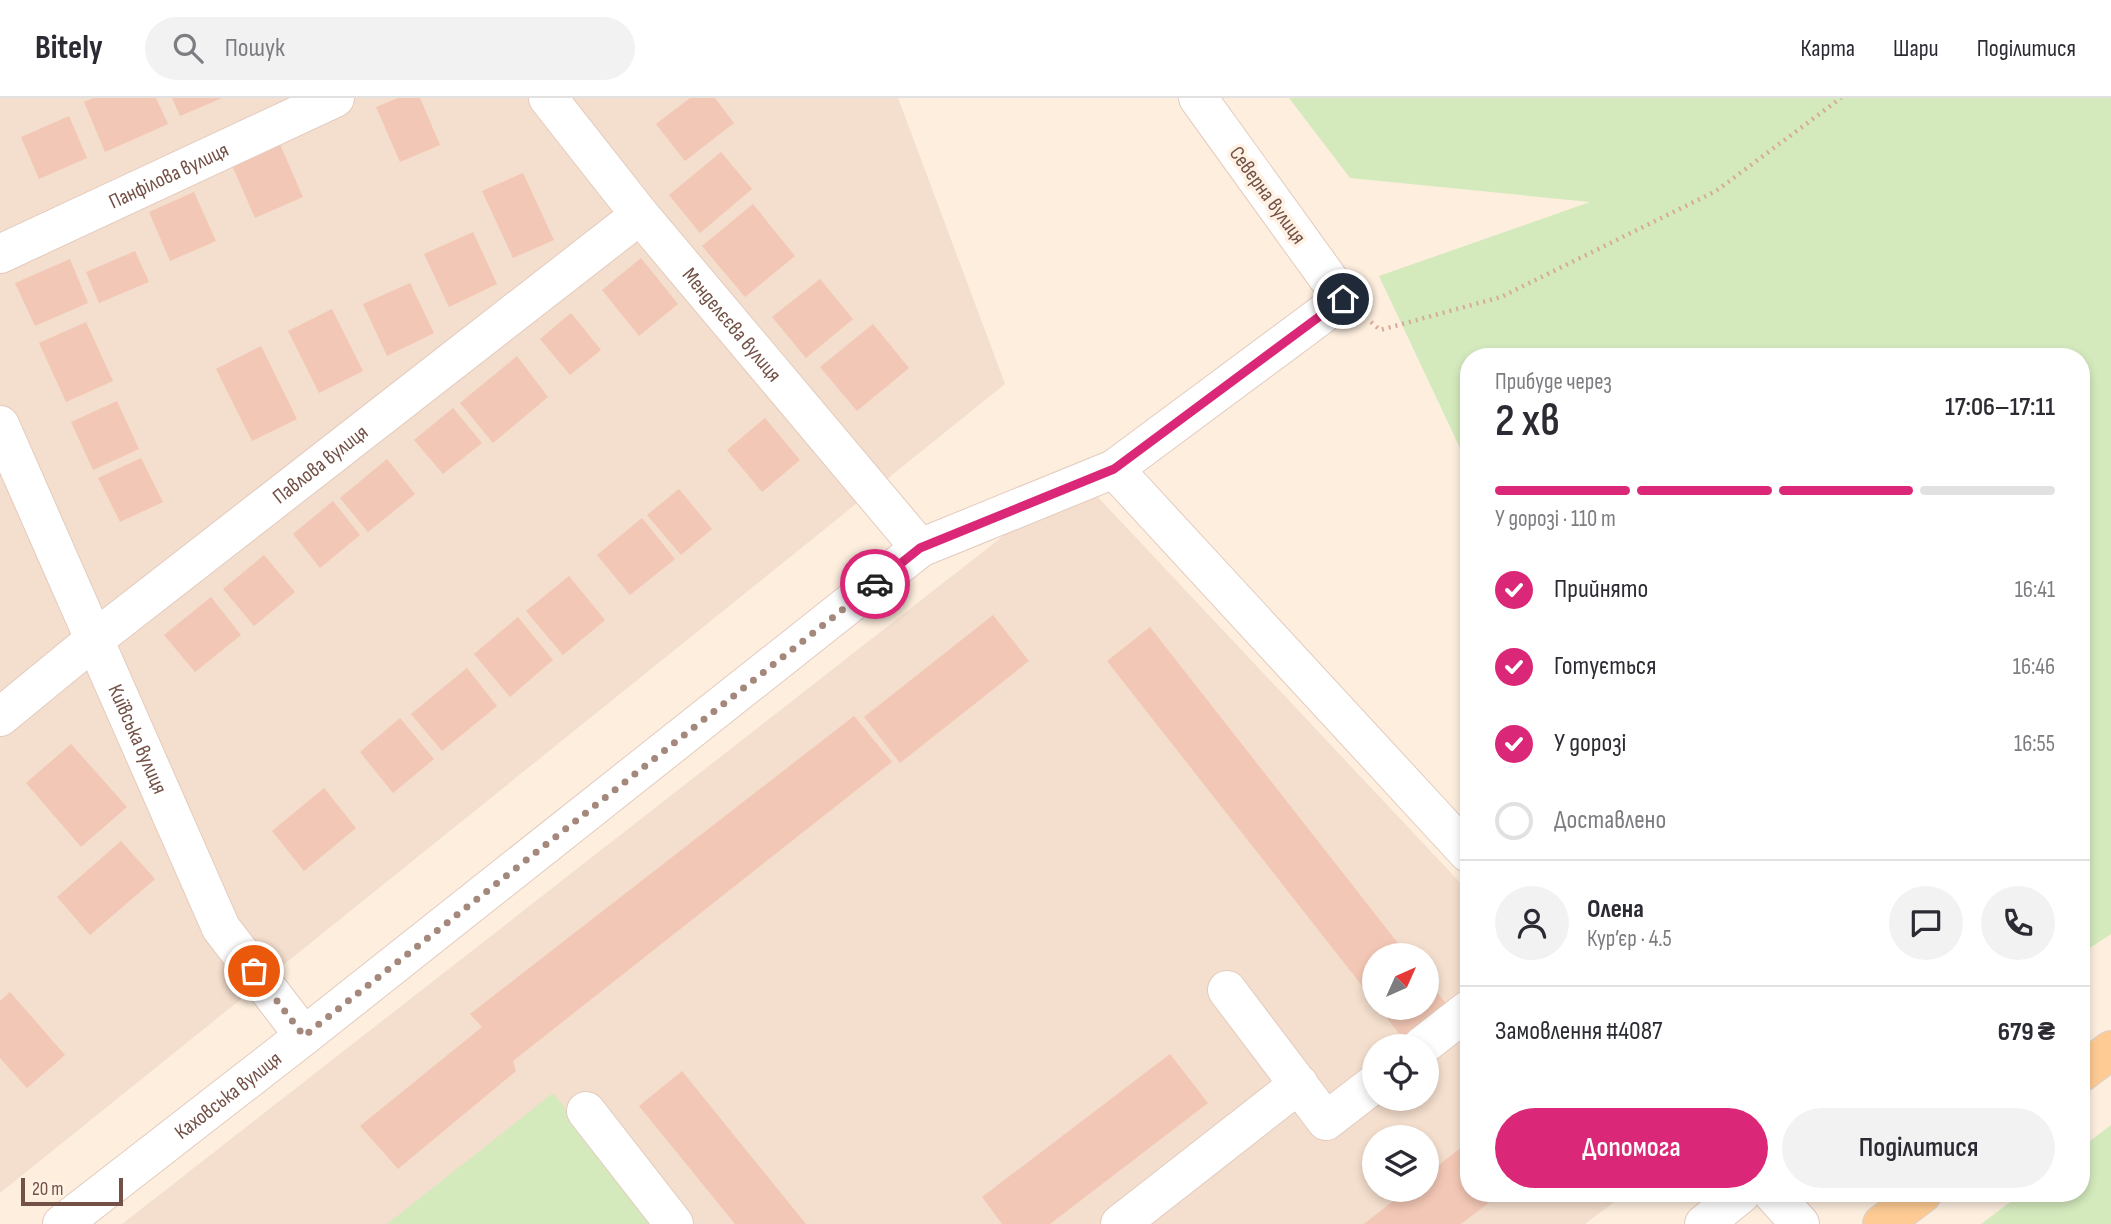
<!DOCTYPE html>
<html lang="uk">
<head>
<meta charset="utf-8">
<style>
	:root { --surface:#fff; --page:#f2f2f3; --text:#2b2b33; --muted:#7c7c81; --line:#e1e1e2; --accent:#db2777 }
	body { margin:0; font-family:"Sofia Sans Condensed",sans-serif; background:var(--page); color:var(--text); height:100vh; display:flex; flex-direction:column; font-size:26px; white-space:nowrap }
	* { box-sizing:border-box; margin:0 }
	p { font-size:23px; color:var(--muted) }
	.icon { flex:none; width:38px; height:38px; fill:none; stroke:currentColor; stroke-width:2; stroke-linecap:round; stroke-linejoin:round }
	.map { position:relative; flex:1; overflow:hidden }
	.details { position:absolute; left:1460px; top:250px; width:630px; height:854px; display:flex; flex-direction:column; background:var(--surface); border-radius:28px; box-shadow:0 4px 10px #0003 }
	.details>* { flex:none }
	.needle { width:46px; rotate:45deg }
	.buttons { position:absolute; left:1362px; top:845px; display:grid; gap:14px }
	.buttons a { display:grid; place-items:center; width:77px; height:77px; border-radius:50%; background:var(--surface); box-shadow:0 4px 10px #0003; font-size:35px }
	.scale { position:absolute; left:21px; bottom:18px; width:102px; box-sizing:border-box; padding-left:7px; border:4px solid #735146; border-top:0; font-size:19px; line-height:24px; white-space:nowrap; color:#735146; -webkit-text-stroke:5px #fff2e5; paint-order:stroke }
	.pin { position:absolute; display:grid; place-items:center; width:60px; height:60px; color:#fff; margin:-30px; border:4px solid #fff; border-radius:50%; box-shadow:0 2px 7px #0007 }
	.courier { position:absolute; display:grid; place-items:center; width:70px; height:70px; margin:-35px; border:5px solid #db2777; border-radius:50%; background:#fff; color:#222; box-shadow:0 2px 9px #0007 }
	.head em { font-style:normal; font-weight:600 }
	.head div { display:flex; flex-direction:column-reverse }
	.head { display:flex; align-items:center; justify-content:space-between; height:119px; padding:0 35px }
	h1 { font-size:46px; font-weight:600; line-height:52px }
	.bar { display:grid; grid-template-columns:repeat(4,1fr); gap:10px 7px; align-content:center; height:84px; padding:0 35px }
	.bar i { height:9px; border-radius:5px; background:var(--line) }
	.bar .current { background:var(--accent) }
	.bar p { grid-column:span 4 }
	.line { display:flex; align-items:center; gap:18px; padding:0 35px; border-top:2px solid var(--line) }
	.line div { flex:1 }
	.round { display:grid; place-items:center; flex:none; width:74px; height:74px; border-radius:37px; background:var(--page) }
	ol { padding:0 35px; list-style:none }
	li { display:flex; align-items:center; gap:21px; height:77px }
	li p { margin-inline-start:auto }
	li .icon { padding:7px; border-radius:50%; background:var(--accent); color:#fff; stroke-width:4 }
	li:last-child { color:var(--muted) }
	li i { width:38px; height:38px; border:4px solid var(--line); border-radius:50% }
	.action { display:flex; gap:14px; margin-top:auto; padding:14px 35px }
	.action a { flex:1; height:80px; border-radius:42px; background:var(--accent); color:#fff; font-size:28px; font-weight:600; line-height:80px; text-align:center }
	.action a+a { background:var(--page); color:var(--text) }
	header { display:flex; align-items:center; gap:42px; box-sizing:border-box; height:98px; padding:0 35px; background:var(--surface); border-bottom:2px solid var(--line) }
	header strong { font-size:33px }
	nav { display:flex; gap:38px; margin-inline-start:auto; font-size:24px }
	.search { width:490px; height:63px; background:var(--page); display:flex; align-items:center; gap:18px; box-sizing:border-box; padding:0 24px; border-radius:38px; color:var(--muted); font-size:26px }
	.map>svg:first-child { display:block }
	.residential { fill:#f4decd; fill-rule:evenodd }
	.green { fill:#d4eabd }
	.building { fill:#f3c7b5 }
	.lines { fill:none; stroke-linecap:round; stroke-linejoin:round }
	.minor-casing { stroke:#e3cbbe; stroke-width:40 }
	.major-casing { stroke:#dbd2cf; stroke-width:40 }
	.path { stroke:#d7ab99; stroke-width:4.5; stroke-dasharray:2 5; stroke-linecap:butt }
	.minor { stroke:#fff; stroke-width:38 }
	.major { stroke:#fecb94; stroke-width:38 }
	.done { stroke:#a3887b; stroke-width:7; stroke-dasharray:0 12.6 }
	.route { stroke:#db2777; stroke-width:9 }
	.labels { text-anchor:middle; stroke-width:7; stroke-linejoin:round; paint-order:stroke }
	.street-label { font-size:21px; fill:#735146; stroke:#fff2e5 }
</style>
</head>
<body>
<header>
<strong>Bitely</strong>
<div class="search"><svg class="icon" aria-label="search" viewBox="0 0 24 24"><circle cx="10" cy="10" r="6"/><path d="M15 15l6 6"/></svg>Пошук</div>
<nav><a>Карта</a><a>Шари</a><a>Поділитися</a></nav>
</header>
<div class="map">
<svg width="2111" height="1126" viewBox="0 0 2111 1126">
	<rect width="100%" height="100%" fill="#fdeede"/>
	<g class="residential">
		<polygon points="0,0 898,0 1005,286 0,1095"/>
		<path d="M1079,379L1468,793V1096H1625L1585,1126H122ZM1374,858H1426V910H1374ZM1374,948H1426V1001H1374ZM1374,1040H1426V1092H1374Z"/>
	</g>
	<g class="green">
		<polygon points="1289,0 2111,0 2111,836 2081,856 2081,259 1468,259 1468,367 1379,178 1590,104 1350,80"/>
		<polygon points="553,995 657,1126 387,1126"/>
		<polygon points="2111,1027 2111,1126 1981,1126 2021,1096 2081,1096 2081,1050"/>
	</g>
	<g class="building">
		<polygon points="93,0 156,0 168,26 105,54 84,4"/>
		<polygon points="172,0 222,0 180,18"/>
		<polygon points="398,0 420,0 440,47 400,64 376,9"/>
		<polygon points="690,0 715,0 734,25 685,63 656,26"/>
		<polygon points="69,18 87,60 39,81 21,39"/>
		<polygon points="279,44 303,99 255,120 231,65"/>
		<polygon points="721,54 752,91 700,135 669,97"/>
		<polygon points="523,75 554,142 513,160 482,93"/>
		<polygon points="194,94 216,143 170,163 149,114"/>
		<polygon points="753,106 795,158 745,199 702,148"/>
		<polygon points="473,134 497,186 449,209 424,156"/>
		<polygon points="135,153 149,184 99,205 86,174"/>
		<polygon points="641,160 678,206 639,238 602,192"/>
		<polygon points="70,161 88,205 35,228 15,185"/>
		<polygon points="820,181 853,221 806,260 772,219"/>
		<polygon points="410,185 434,235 387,258 363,206"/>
		<polygon points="332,211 363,273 319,295 288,233"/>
		<polygon points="571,215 601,252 570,277 540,241"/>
		<polygon points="86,224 113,283 66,304 39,245"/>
		<polygon points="873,226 909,270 857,313 820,269"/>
		<polygon points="261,248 297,321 252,343 216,271"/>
		<polygon points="517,258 548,299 493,345 460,305"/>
		<polygon points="117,303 139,351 93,372 71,324"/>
		<polygon points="453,310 482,345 443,376 414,342"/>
		<polygon points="765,320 800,362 762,394 727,352"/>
		<polygon points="141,360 163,404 120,424 98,380"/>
		<polygon points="387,361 415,396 368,434 340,400"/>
		<polygon points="679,391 712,431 681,457 647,417"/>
		<polygon points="333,403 360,437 320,470 293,436"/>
		<polygon points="642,420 675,461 630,497 597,457"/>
		<polygon points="264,457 295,494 254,528 223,491"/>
		<polygon points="569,478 605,522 563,557 526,513"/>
		<polygon points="211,499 241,537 195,574 164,537"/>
		<polygon points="993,517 1029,563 900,665 864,619"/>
		<polygon points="518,519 553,562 510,599 474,556"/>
		<polygon points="1150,529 1408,858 1374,858 1374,903 1107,563"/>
		<polygon points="467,570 497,608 442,653 411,616"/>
		<polygon points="854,618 892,664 513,963 516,973 398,1071 360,1028 482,929 470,916"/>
		<polygon points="400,620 434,661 393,695 360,654"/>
		<polygon points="71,646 127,709 81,749 26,685"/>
		<polygon points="324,690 356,730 304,773 272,733"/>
		<polygon points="121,743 155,781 90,837 57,799"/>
		<polygon points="1426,881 1450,910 1406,944 1379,910 1426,910"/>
		<polygon points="10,894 65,957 27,990 0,960 0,903"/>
		<polygon points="1170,956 1208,1005 1050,1126 1002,1126 982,1099"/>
		<polygon points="682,973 806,1126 735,1126 639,1008"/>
		<polygon points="1468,1044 1468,1096 1500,1096 1461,1126 1364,1126 1407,1092 1426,1092 1426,1077"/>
	</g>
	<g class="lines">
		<g class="minor-casing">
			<g id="minor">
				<path id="s1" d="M548,0L640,117L920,450"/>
				<path id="s2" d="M0,156L335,0"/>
				<path id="s3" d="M0,327L221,830L304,938"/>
				<polyline points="1114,371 1468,755"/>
				<path id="s4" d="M0,619L94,542L640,117"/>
				<polyline points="1227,892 1326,1023 1374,986"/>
				<polyline points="1422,948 1468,912"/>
				<polyline points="586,1013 674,1126"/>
				<polyline points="1773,1096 1800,1126"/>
				<path id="s5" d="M62,1126L304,938L920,450L1114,371L1343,201L1198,0"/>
				<polyline points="1120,1126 1299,986"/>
				<polyline points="1704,1126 1741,1096"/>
			</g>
		</g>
		<g class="major-casing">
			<g id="major">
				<polyline points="2081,975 2111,952"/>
				<polyline points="1882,1126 1922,1096"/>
			</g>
		</g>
		<polyline class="path" points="1371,224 1380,232 1501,199 1716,93 1841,0"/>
		<use href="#minor" class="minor"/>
		<use href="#major" class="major"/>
	</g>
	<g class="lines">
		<polyline class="done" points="254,873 304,938 875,486"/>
		<polyline class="route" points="875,486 920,450 1114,371 1343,201"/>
	</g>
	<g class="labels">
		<g class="street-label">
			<text dy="7" stroke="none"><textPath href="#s2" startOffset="186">Панфілова вулиця</textPath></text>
			<text transform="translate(1268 97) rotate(54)" y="7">Северна вулиця</text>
			<text dy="7" stroke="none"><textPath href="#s1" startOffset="292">Менделєєва вулиця</textPath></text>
			<text dy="7" stroke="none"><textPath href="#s4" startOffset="408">Павлова вулиця</textPath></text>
			<text dy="7" stroke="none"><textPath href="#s3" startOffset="343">Київська вулиця</textPath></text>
			<text dy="7" stroke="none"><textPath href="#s5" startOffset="210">Каховська вулиця</textPath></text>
		</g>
	</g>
</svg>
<div class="buttons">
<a><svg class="needle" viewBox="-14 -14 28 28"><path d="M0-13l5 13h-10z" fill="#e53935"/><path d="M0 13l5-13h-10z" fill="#7c7c81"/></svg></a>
<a><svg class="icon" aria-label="locate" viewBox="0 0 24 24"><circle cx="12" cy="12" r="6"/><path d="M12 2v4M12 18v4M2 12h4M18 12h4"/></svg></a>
<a><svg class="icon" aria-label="layers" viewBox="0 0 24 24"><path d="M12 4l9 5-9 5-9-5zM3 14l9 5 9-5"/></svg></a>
</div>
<div class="scale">20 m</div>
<div class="pin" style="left:254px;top:873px;background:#ea580c"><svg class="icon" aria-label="bag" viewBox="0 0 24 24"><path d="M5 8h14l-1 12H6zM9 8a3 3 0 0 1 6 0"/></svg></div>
<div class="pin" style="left:1343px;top:201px;background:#1f2937"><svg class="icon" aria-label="home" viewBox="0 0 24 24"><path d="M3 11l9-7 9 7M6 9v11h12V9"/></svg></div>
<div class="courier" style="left:875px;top:486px"><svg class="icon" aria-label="car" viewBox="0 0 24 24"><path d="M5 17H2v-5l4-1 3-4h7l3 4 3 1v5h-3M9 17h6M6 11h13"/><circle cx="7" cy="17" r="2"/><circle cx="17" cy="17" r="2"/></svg></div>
<section class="details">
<div class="head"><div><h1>2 хв</h1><p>Прибуде через</p></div><em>17:06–17:11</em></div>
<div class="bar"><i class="current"></i><i class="current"></i><i class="current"></i><i></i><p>У дорозі · 110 m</p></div>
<ol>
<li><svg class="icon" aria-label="check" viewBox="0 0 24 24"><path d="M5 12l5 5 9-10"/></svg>Прийнято<p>16:41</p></li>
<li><svg class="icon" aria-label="check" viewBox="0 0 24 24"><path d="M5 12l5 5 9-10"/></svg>Готується<p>16:46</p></li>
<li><svg class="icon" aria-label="check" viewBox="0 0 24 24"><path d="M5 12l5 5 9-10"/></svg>У дорозі<p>16:55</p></li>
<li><i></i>Доставлено</li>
</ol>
<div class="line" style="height:126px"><a class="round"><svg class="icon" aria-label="person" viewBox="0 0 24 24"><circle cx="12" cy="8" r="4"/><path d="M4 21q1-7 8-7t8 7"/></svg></a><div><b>Олена</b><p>Кур’єр · 4.5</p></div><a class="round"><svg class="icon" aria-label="chat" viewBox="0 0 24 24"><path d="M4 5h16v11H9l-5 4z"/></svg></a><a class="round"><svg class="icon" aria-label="phone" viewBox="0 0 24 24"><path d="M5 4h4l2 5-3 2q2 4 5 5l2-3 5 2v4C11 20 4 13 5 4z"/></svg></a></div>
<div class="line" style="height:91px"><div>Замовлення #4087</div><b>679 ₴</b></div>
<div class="action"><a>Допомога</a><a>Поділитися</a></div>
</section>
</div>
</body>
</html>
